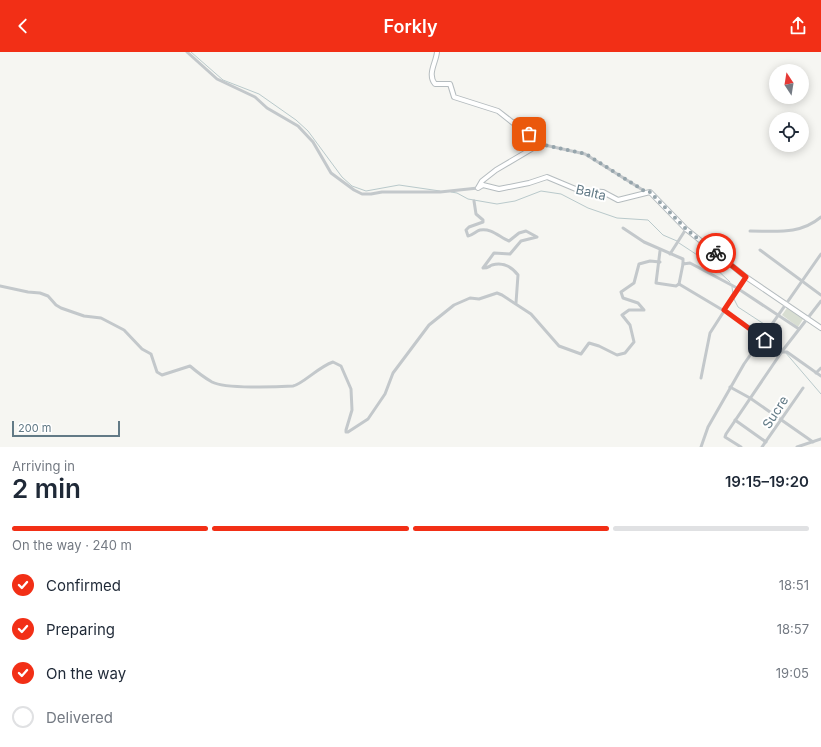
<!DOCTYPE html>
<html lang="en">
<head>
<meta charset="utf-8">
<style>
	:root { --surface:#fff; --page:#f2f2f3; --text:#1f2937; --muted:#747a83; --line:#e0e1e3; --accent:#f22f16 }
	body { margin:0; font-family:Inter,sans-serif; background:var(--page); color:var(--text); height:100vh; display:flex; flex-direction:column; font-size:15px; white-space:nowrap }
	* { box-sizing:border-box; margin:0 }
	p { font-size:13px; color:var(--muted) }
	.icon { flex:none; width:22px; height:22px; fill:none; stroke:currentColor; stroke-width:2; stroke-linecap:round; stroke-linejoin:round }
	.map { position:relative; height:395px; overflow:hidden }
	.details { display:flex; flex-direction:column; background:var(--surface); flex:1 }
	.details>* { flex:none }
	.needle { width:26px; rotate:348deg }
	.buttons { position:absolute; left:769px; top:12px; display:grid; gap:8px }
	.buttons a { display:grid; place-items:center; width:40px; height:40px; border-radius:50%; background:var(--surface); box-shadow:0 2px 10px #0003; font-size:20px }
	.scale { position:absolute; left:12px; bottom:10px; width:108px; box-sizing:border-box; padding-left:4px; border:2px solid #627a86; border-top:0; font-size:11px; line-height:14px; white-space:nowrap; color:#627a86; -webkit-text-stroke:3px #fff; paint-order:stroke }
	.pin { position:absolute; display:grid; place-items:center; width:34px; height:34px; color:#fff; margin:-17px; border-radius:8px; box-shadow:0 2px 6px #0006 }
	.courier { position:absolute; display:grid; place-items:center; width:40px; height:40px; margin:-20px; border:3px solid #f22f16; border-radius:50%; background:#fff; color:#222; box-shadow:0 1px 5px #0007 }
	.headline em { font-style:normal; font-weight:600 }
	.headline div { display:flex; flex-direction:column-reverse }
	.headline { display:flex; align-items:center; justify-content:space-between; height:68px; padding:0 12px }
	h1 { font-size:26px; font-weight:600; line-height:30px }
	.bar { display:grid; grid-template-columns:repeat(4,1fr); gap:6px 4px; align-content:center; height:48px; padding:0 12px }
	.bar i { height:5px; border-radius:3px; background:var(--line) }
	.bar .selected { background:var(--accent) }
	.bar p { grid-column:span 4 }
	ol { padding:0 12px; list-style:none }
	li { display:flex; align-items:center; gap:12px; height:44px }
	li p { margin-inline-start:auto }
	li .icon { padding:4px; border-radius:50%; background:var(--accent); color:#fff; stroke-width:4 }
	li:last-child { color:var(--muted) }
	li i { width:22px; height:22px; border:2px solid var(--line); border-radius:50% }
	header { display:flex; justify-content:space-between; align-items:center; height:52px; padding:0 12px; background:var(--accent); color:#fff; font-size:18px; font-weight:600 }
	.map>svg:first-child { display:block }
	.green { fill:#d8ded2 }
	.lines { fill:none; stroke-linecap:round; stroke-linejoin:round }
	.stream { stroke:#b9c9cb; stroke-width:1 }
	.secondary-casing { stroke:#b5bcbf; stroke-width:6 }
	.street { stroke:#c3c8cb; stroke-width:3 }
	.secondary { stroke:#fff; stroke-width:4 }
	.done { stroke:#96a5ac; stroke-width:4; stroke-dasharray:0 7.2 }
	.route { stroke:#f22f16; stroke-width:5 }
	.labels { text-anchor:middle; stroke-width:4; stroke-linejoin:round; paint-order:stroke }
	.street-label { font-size:13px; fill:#627a86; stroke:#fff }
</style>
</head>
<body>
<header><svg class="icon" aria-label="back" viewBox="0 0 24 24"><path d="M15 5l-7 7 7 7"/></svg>Forkly<svg class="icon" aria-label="share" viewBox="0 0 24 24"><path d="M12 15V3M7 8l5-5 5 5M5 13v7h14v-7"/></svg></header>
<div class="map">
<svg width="821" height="395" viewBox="0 0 821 395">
	<rect width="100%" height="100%" fill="#f6f6f2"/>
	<polygon class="green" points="787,256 803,267 798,275 782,263"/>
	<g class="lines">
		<g class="stream">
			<polyline points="191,0 223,28 259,42 296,68 308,79 342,125 352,134 366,139 399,133 440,139"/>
			<polyline points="451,140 457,141 468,147 497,152 515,149 541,139 561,142 588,156 617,166 648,168 663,183 677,189"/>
			<polyline points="679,191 711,212 730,230"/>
			<polyline points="732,235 733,242"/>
			<polyline points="734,247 738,255 764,272 782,296"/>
			<polyline points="785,300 821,342"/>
		</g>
		<g class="secondary-casing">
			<path id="secondary" d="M437,0C436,11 427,22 435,32H450L454,45L498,59L540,92L496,118L482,129L478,136L483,133L499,137L529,131L547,125L578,138L603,140L618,148L650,140L686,177L746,225L821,276"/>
		</g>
		<g class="street">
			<polyline points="187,0 217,27 255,45 267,56 298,74 313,90 331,121 354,138 362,142 371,142 382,140 440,140 478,136"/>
			<polyline points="540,92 585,102 646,140"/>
			<path d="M474,149L476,162L483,168V170L469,175L466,178L468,184C473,183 476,179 480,178C492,176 499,185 509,189L519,181L526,179L537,185L521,189L510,202L494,201L483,216C488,216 488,215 492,213C503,210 512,215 518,223L516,251"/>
			<polyline points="623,176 644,190 683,207 683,212 690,211 737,236 799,277"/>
			<path d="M750,179C776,179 800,183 821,165"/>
			<polyline points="760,198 821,243"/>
			<polyline points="660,199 656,231 676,234 679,232"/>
			<polyline points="670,202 686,177"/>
			<polyline points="679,232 741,269 782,300 787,300 821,324"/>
			<polyline points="679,232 683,212"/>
			<path d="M0,234L28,240L40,241L48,244L56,253L61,256L84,264L101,266L124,278L142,297L151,302L157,320L162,323L190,314C197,320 205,326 212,330C225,337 277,335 293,334C303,332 318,315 333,310L341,314L351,337L352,358L346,378V380H348L368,367L385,342L393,321L429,273L454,253L470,246L479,247L497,241L502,243L531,262L559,294L581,302L589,291L599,294L617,303L625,301L634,290L630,273L622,263L629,258H644L638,251L623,246L621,240L634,231L639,212L650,209L660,210"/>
			<polyline points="816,321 821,316"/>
			<polyline points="701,326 710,281 746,225"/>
			<polyline points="730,335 750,346 813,390"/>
			<polyline points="735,368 766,390"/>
			<polyline points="701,395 708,375 744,312 821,202"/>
			<polyline points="741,395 725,385 726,382 783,298 821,249"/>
			<polyline points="762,395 803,336"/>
			<polyline points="797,395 821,387"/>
		</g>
		<use href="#secondary" class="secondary"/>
	</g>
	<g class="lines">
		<polyline class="done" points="529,82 540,92 586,102 646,140 650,140 686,177 716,201"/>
		<polyline class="route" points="716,201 746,225 724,258 765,288"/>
	</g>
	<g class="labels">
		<g class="street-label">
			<text transform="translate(591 140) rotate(13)" y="5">Balta</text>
			<text transform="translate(775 360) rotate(-57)" y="5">Sucre</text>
		</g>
	</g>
</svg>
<div class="buttons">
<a><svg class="needle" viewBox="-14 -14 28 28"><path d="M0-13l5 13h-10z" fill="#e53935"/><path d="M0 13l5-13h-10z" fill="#747a83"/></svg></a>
<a><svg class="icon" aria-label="locate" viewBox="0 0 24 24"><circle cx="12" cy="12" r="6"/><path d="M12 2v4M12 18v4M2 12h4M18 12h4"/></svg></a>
</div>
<div class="scale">200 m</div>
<div class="pin" style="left:529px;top:82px;background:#ea580c"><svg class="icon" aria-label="bag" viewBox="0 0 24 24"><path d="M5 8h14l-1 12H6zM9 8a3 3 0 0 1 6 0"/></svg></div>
<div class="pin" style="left:765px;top:288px;background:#1f2937"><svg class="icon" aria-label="home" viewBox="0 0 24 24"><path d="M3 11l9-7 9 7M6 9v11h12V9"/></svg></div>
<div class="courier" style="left:716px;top:201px"><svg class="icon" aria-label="bike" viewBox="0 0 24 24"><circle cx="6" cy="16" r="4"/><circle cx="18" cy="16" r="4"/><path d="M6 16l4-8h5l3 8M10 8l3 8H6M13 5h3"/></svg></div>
</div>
<section class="details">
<div class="headline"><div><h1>2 min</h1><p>Arriving in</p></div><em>19:15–19:20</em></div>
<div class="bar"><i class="selected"></i><i class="selected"></i><i class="selected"></i><i></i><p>On the way · 240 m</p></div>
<ol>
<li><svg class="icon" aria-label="check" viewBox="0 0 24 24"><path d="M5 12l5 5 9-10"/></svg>Confirmed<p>18:51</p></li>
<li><svg class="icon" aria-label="check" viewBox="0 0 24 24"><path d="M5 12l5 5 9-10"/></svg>Preparing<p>18:57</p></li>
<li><svg class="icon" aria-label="check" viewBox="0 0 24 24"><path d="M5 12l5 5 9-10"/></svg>On the way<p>19:05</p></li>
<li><i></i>Delivered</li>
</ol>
</section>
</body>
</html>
